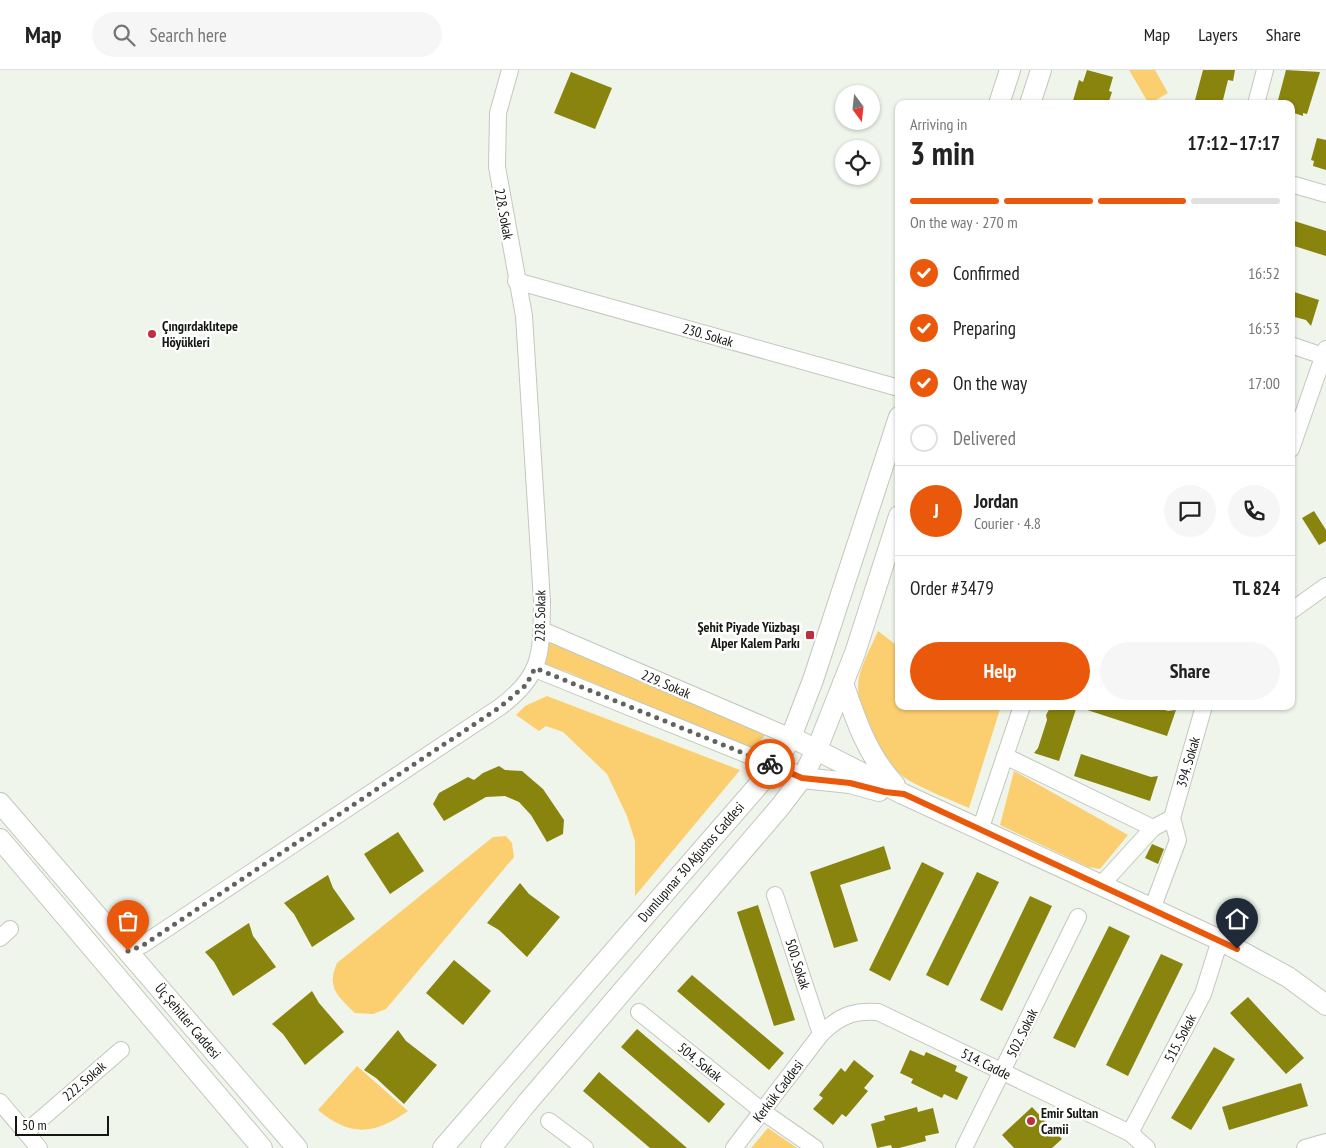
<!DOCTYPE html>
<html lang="en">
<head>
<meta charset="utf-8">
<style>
	:root { --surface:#fff; --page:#f6f6f6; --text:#222; --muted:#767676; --line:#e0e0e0; --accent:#ea580c }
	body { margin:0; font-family:"PT Sans Narrow",sans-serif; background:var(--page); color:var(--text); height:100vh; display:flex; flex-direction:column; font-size:19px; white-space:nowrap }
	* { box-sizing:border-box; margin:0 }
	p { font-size:16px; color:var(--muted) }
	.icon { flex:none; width:28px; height:28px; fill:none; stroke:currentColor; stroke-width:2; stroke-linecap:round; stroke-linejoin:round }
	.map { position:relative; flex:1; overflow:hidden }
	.side { position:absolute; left:895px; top:30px; width:400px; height:610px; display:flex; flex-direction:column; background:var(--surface); border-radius:10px; box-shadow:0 1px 4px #0004 }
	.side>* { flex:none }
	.needle { width:32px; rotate:165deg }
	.fabs { position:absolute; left:835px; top:15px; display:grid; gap:10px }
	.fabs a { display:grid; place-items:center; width:45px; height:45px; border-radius:50%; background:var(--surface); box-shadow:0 1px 4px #0004; font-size:25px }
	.scale { position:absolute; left:15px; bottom:12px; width:94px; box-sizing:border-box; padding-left:5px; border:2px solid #141612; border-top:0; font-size:14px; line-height:18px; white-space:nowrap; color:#141612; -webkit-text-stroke:4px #fff; paint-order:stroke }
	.pin { position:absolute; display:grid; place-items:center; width:42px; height:42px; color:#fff; margin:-51px -21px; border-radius:50% 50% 50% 0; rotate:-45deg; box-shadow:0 0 5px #0007 }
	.pin .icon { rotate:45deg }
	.courier { position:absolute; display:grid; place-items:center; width:50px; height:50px; margin:-25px; border:4px solid #ea580c; border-radius:50%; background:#fff; color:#222; box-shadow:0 1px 6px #0007 }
	.overview em { font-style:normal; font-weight:800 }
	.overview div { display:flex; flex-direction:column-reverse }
	.overview { display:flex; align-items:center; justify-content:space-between; height:85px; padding:0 15px }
	h1 { font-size:32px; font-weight:800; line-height:38px }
	.bar { display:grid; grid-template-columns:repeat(4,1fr); gap:8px 5px; align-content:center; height:60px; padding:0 15px }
	.bar i { height:6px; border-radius:4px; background:var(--line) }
	.bar .selected { background:var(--accent) }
	.bar p { grid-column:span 4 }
	.line { display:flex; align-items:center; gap:12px; padding:0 15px; border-top:1px solid var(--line) }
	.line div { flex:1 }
	.round { display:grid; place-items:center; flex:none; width:52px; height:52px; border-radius:26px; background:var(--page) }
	ol { padding:0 15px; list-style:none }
	li { display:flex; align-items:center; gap:15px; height:55px }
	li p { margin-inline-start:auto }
	li .icon { padding:5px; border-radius:50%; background:var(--accent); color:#fff; stroke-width:4 }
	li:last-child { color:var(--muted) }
	li i { width:28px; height:28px; border:2px solid var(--line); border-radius:50% }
	.primary-button { display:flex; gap:10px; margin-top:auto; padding:10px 15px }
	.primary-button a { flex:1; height:58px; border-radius:30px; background:var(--accent); color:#fff; font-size:20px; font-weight:800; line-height:58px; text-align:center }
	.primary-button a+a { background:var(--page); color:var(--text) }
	header { display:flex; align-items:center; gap:30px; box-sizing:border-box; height:70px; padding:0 25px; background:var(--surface); border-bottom:1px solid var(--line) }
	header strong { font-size:24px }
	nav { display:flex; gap:28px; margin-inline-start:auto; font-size:18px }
	.search { width:350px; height:45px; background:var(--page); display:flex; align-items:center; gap:12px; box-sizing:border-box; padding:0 18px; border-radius:28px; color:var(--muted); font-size:19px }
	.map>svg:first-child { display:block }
	.green { fill:#fbcf70 }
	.building { fill:#88840d }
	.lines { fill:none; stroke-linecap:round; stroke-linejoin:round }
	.minor-casing { stroke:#c2c8bd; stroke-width:18 }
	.major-casing { stroke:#c2c8bd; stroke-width:22 }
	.minor { stroke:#fff; stroke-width:16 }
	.major { stroke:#fff; stroke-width:20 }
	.done { stroke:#61645e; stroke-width:5; stroke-dasharray:0 9 }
	.route { stroke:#ea580c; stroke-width:6 }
	.poi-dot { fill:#bf2e3f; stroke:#fff; stroke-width:2 }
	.labels { text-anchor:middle; stroke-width:5; stroke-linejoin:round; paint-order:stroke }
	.street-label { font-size:14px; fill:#141612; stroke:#fff }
	.poi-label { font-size:14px; font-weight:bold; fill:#141612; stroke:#fff; text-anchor:start }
</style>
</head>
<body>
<header>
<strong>Map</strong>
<div class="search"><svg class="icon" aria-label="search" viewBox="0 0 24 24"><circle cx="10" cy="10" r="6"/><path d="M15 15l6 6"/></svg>Search here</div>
<nav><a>Map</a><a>Layers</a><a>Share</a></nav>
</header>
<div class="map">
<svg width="1326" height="1078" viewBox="0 0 1326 1078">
	<rect width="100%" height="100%" fill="#eff5ea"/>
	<g class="green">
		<polygon points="1129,0 1155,0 1168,23 1149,34"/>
		<path d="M878,561L899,577V636H1001L969,738C953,731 913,715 901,705C877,684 853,639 859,607C863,591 872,575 878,561Z"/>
		<polygon points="548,570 764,663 765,665 753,681 565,601 537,596"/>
		<polygon points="547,626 740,700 635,826 635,771 627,746 607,704 563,662 546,656 539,661 516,645 525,636"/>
		<polygon points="1014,701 1128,765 1100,799 1088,797 1000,755"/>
		<path d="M506,766L512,773L514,787L386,939L373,944L355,943C338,926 326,918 337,893L493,767Z"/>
		<path d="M357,996L408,1041C374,1065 350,1067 318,1040Z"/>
		<polygon points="768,1058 797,1078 751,1078"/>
	</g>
	<g class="building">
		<polygon points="1087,0 1113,7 1109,21 1112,22 1108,34 1072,34 1079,10 1083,12"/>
		<polygon points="1203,0 1235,0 1233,11 1228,10 1222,34 1194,34"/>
		<polygon points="1286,0 1320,2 1307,44 1303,43 1303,46 1291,42 1291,34 1277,34"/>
		<polygon points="571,2 612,18 595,59 554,43"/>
		<polygon points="1317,68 1326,70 1326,100 1313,96 1314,91 1311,90"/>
		<polygon points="1291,150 1326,161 1326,186 1291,175"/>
		<polygon points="1291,221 1319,230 1311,256 1306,250 1291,246"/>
		<polygon points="1314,441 1326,460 1326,471 1319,475 1302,448"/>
		<polygon points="1051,636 1077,636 1059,691 1034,683 1038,678 1047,650 1046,645"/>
		<polygon points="1082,636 1153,636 1168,641 1176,640 1167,666 1081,638"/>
		<polygon points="1081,684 1151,707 1158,706 1150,731 1074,706"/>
		<polygon points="499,696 505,700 522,701 543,719 564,750 563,764 547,772 531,745 519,732 505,726 486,727 444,751 433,734 439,723 468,707 474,710 483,703"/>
		<polygon points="398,762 424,801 390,824 364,784"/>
		<polygon points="1152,774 1164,779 1158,794 1145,788"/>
		<polygon points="884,776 891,799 840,815 858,871 834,878 810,802"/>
		<polygon points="922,792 944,803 890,911 869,900"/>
		<polygon points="977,802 999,812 948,916 926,905"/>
		<polygon points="328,805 333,818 355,849 312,877 294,844 284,833"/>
		<polygon points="520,813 529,824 560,847 527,887 499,860 487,853"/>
		<polygon points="1030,826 1052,836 1002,941 980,930"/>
		<polygon points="758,835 795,950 774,956 737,842"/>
		<polygon points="249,853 253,866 276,897 233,926 214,892 205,882"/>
		<polygon points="1109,856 1130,866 1075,978 1053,968"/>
		<polygon points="1161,884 1183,894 1128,1006 1106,995"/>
		<polygon points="454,890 491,921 463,955 426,923"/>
		<polygon points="692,905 784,983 769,1000 677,921"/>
		<polygon points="312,921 319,933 344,962 305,995 283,964 272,954"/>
		<polygon points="1248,927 1304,988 1286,1004 1230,943"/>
		<polygon points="637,959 725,1034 709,1053 621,977"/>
		<polygon points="398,960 406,971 437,995 404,1034 376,1008 364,1000"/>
		<polygon points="1214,977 1235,989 1191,1060 1171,1048"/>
		<polygon points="910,980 924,986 926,982 957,996 955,1001 968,1007 957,1030 944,1024 942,1028 911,1013 913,1009 900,1003"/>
		<polygon points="854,990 874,1006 864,1018 868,1021 846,1047 842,1044 833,1055 813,1039 823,1028 819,1025 841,998 845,1002"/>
		<polygon points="599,1002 657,1052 687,1078 650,1078 583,1021"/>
		<polygon points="1301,1013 1308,1036 1229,1060 1222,1037"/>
		<polygon points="917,1037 918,1042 933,1038 939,1063 925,1066 926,1071 899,1078 892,1078 891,1075 877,1078 871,1054 885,1050 884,1046"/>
		<polygon points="1032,1037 1062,1069 1052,1078 1014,1078 1002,1065"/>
	</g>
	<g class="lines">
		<g class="minor-casing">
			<g id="minor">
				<polyline points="1256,34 1265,0"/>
				<polyline points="1291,114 1326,124"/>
				<polyline points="516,211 899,318"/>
				<polyline points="1291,275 1323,286"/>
				<polyline points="1291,379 1326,279"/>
				<polyline points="1291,541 1326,516"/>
				<polyline points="542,560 791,667"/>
				<polyline points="535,599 775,696"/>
				<polyline points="1005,686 1153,758"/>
				<polyline points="1172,748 1204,636"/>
				<polyline points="980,760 1022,636"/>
				<polyline points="1101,815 1153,758 1172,748 1178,770 1152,839"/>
				<polyline points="775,825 821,964"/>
				<polyline points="0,868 10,859"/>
				<path d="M128,881L142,875L500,637C544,604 541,582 542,531L524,246L497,97L498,43L510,0"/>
				<polyline points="639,942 762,1041 815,1078"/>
				<polyline points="0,1032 39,1078"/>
				<polyline points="549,1051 585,1078"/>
				<polyline points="26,1062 121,980"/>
				<polyline points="1130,1063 1203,924 1220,870"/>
				<path d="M734,1078L821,964C839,946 854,940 878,942L1130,1063L1147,1078"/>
				<polyline points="964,1078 1078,847"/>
				<polyline points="1305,1078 1326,1072"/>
			</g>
		</g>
		<g class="major-casing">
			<g id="major">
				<polyline points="999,34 1010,0"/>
				<polyline points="1030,34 1041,0"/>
				<path d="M843,613C856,651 868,686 895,715"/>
				<polyline points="791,667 903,724 1220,870 1288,907 1326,935"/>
				<polyline points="775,696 802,708 850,713 879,721"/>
				<polyline points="0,733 297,1078"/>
				<polyline points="0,769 262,1078"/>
				<polyline points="443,1078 775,696 791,667 813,610 899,347"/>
				<polyline points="491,1078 526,1034 780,737 802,708 817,679 855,583 899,446"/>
			</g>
		</g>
		<use href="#minor" class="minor"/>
		<use href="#major" class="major"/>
	</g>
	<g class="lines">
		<polyline class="done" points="128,881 142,876 500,637 526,615 535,598 770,694"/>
		<polyline class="route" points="770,694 802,708 850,713 885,722 904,724 1237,879"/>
	</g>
	<g class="poi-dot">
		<circle cx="152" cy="264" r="5"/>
		<rect x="805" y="560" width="10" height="10" rx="2.5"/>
		<circle cx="1031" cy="1051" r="5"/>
	</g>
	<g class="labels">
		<g class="street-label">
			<text transform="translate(504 144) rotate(80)" y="5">228. Sokak</text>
			<text transform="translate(708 265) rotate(16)" y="5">230. Sokak</text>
			<text transform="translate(540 546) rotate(-89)" y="5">228. Sokak</text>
			<text transform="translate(666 614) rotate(23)" y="5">229. Sokak</text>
			<text transform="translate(1188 692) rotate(-74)" y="5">394. Sokak</text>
			<text transform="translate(691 792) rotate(-49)" y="5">Dumlupınar 30 Ağustos Caddesi</text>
			<text transform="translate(798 894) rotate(72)" y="5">500. Sokak</text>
			<text transform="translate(188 951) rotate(50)" y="5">Üç Şehitler Caddesi</text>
			<text transform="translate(1022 963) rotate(-64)" y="5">502. Sokak</text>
			<text transform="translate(1180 968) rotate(-62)" y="5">515. Sokak</text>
			<text transform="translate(700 992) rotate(39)" y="5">504. Sokak</text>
			<text transform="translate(986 994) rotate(26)" y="5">514. Cadde</text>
			<text transform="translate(84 1011) rotate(-41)" y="5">222. Sokak</text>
			<text transform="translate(778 1021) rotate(-53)" y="5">Kerkük Caddesi</text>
		</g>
		<g class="poi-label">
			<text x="162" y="261">Çıngırdaklıtepe<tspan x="162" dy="16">Höyükleri</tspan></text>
			<text x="800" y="562" text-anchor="end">Şehit Piyade Yüzbaşı<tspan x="800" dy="16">Alper Kalem Parkı</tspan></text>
			<text x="1041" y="1048">Emir Sultan<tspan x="1041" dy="16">Camii</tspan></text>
		</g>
	</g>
</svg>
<div class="fabs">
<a><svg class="needle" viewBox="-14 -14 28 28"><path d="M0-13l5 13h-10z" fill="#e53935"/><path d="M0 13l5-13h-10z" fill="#767676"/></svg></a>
<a><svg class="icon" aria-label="locate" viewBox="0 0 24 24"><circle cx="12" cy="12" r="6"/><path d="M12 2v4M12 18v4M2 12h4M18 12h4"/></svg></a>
</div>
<div class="scale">50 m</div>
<div class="pin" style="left:128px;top:881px;background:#ea580c"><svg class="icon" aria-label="bag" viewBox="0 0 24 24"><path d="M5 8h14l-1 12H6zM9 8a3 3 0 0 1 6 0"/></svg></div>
<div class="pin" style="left:1237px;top:879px;background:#1f2937"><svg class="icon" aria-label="home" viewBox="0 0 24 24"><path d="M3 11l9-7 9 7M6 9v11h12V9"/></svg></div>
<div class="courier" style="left:770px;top:694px"><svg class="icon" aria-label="bike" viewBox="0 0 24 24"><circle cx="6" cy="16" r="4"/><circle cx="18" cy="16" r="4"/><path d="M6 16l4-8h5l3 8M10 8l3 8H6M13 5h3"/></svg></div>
<section class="side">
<div class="overview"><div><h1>3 min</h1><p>Arriving in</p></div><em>17:12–17:17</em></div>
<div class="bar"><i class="selected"></i><i class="selected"></i><i class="selected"></i><i></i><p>On the way · 270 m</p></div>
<ol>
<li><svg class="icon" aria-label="check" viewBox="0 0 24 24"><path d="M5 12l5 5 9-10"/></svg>Confirmed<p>16:52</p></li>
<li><svg class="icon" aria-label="check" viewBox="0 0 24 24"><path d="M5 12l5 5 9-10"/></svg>Preparing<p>16:53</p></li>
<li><svg class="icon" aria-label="check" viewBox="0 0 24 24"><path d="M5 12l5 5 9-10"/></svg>On the way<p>17:00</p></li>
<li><i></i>Delivered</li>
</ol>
<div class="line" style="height:90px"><b class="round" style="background:var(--accent);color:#fff">J</b><div><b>Jordan</b><p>Courier · 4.8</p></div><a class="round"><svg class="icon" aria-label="chat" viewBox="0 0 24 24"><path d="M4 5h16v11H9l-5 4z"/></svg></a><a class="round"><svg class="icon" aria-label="phone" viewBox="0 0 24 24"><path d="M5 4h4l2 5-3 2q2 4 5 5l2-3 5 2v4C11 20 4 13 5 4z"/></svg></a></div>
<div class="line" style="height:65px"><div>Order #3479</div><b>TL 824</b></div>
<div class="primary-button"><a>Help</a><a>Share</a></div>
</section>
</div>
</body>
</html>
